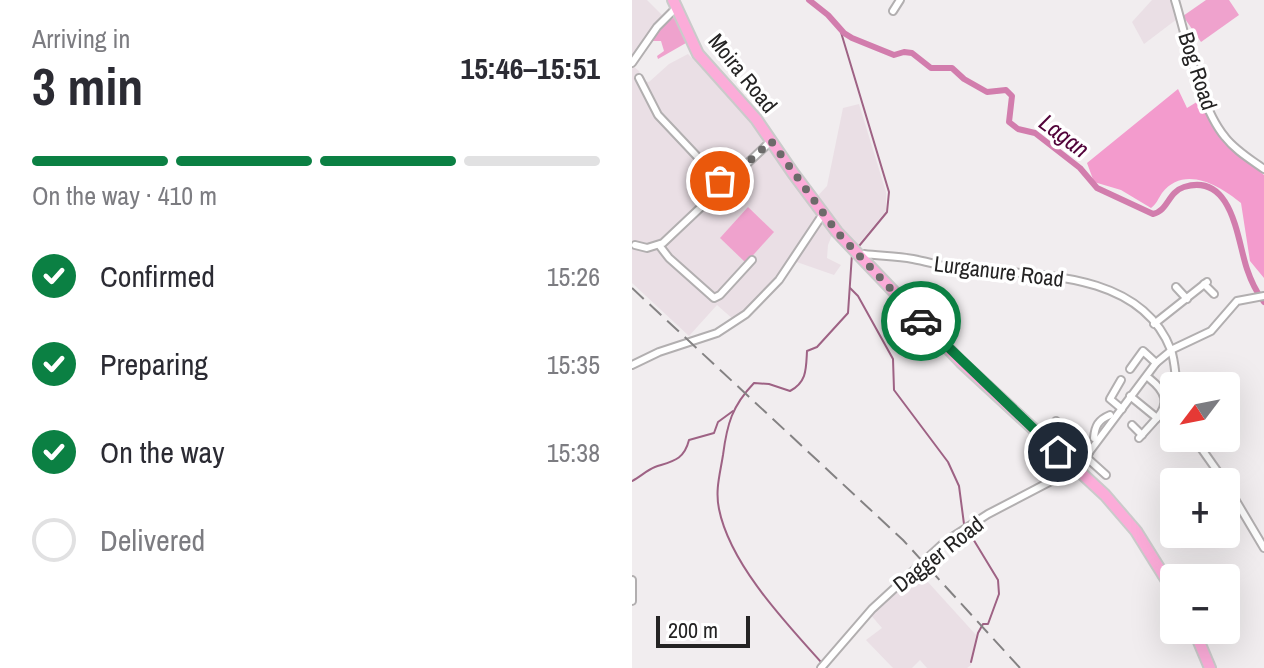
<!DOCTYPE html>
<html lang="en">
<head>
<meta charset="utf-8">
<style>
	:root { --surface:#fff; --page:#f7f7f7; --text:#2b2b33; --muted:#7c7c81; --line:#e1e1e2; --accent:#0b8043 }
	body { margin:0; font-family:"Archivo Narrow",sans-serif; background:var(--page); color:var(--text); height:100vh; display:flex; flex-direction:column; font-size:30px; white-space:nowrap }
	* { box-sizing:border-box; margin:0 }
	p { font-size:26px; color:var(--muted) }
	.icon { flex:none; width:44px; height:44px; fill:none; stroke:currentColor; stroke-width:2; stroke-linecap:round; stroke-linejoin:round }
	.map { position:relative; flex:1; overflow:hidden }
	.details { display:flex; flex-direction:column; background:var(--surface); width:632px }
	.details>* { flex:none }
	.needle { width:52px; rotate:238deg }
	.fabs { position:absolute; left:528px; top:372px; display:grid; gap:16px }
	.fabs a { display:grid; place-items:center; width:80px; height:80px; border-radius:8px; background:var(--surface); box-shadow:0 8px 32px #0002; font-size:40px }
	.scale { position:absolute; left:24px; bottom:20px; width:94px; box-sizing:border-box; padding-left:8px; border:4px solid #242323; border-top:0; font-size:22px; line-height:28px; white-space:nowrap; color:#242323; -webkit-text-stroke:6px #fff; paint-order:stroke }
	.pin { position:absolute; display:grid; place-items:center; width:68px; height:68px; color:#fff; margin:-34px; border:4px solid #fff; border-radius:50%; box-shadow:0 2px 8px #0007 }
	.courier { position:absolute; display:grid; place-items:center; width:80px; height:80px; margin:-40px; border:6px solid #0b8043; border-radius:50%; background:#fff; color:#222; box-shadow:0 2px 10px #0007 }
	.head em { font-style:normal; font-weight:700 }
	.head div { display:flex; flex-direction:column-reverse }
	.head { display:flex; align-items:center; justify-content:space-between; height:136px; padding:0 32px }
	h1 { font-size:52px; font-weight:700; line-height:60px }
	.bar { display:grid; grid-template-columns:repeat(4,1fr); gap:12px 8px; align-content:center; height:96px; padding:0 32px }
	.bar i { height:10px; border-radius:6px; background:var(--line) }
	.bar .selected { background:var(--accent) }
	.bar p { grid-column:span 4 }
	ol { padding:0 32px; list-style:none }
	li { display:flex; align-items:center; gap:24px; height:88px }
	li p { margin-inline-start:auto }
	li .icon { padding:8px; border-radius:50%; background:var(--accent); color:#fff; stroke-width:4 }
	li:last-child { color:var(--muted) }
	li i { width:44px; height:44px; border:4px solid var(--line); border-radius:50% }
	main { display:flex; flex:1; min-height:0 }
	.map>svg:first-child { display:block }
	.built { fill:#eadfe5 }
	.green { fill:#efa2cd }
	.forest { fill:#f39bcd }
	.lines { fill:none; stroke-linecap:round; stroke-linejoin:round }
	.stream { stroke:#9e6284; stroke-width:2 }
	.river { stroke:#d27dad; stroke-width:6 }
	.minor-casing { stroke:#b2afb0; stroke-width:10 }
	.highway-casing { stroke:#cacaca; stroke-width:14 }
	.minor { stroke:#fff; stroke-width:6 }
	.highway { stroke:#fcacd9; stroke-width:10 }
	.rail { stroke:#848283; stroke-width:2; stroke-dasharray:16 8; stroke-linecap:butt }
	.done { stroke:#6c6a6a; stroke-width:8; stroke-dasharray:0 14.4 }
	.route { stroke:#0b8043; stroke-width:10 }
	.labels { text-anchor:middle; stroke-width:7; stroke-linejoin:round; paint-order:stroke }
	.street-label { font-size:22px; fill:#242323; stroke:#fff }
	.water-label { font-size:24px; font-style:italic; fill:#510239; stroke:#fff }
</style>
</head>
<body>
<main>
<section class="details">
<div class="head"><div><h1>3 min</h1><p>Arriving in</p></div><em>15:46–15:51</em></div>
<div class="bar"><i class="selected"></i><i class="selected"></i><i class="selected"></i><i></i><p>On the way · 410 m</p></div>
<ol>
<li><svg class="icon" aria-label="check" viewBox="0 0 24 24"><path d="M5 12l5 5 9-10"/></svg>Confirmed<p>15:26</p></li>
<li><svg class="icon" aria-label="check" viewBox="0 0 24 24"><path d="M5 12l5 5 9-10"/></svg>Preparing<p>15:35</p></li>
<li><svg class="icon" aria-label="check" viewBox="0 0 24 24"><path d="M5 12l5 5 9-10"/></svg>On the way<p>15:38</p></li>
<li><i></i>Delivered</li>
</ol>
</section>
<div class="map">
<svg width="632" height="668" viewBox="0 0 632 668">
	<rect width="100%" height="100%" fill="#f1edef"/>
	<g class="built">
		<polygon points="0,0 15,0 30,15 0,55"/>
		<polygon points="520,0 540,0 545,19 512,44 500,22"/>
		<polygon points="56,54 117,119 180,202 195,186 211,108 227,104 254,192 254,211 224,247 208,229 200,235 196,245 195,258 209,265 202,275 159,260 137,290 102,320 85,305 57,336 0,283 0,68 1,66 7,71 11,81 17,82 37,64"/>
		<polygon points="285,570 344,635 339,665 335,668 295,668 288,660 280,668 261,668 234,640 250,628 238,614"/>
	</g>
	<g class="green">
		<polygon points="574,0 597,0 607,15 569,42 551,16"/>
		<polygon points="43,17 54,43 26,59 25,56 32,51 29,41 18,41 29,26"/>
		<polygon points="116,207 142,232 114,263 88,238"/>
	</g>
	<path class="forest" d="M546,89L555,108L568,100L593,144L632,175V278L618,261L609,203C589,186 552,164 530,193C526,199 525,203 519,208L489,190L462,182L455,163Z"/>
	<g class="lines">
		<g class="stream">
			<polyline points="208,29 257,192 255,212 227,246"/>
			<polyline points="218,288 226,296 261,359 262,390 316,462 327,486 332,524 366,580 367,594 356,624 351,624 346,633 339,662"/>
			<path d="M0,481C8,477 15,470 23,467C41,461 52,460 57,440L82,433L86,422L101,411"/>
			<path d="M189,662C153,622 98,564 87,509C83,490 88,474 91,455C95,424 100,406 122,383L137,384L158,391C175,382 174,369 175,351L185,347L216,313L220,254"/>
		</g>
		<path class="river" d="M177,0L196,15L212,33L220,38L262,55L272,52L280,53L299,68H320L332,79L355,92L374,90L380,96L377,122L386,129L403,133L448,168L465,188L521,214C536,211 536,192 552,187C601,172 605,240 615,269C619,281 625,293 632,302"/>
		<g class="minor-casing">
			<g id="minor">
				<path d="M543,0C555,39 567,106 593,137C603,150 618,159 632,169"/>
				<polyline points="261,11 268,0"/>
				<polyline points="0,63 25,27 45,7"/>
				<polyline points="7,78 26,115 92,185"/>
				<polyline points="3,245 15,248 31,243 139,141"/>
				<polyline points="27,245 37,258 82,298 88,295 120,260"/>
				<path d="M228,256L232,254C248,256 265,256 281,259C297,262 312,267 329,269C399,275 508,269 539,350C543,361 543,374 545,386"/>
				<polyline points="572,284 582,294"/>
				<polyline points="544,287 555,299"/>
				<polyline points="522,324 575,282"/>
				<polyline points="0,365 27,352 85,333 114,314 147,280 191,214"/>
				<polyline points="498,369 511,351 524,363"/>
				<polyline points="489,380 478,399 490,409"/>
				<path d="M498,396L525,418C538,403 533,391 518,379"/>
				<polyline points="500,425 510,435"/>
				<polyline points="410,437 424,421"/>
				<path d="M462,438C463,426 466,420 478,415"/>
				<polyline points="507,438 525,418"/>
				<polyline points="562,438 593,482"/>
				<polyline points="446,443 457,453"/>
				<polyline points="438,451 448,440"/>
				<polyline points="454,457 474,475"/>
				<polyline points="418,464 426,469 429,476"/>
				<polyline points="594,484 632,548"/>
				<polyline points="0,580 0,601"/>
				<polyline points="189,668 240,609 314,541 356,514 446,467 524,363 541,349 579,331 605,301 632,296"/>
			</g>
		</g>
		<g class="highway-casing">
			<g id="highway">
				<polyline points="41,0 66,54 124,119 161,173 205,232 329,362 473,495 504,531 542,592"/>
				<polyline points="562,630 578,668"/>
			</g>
		</g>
		<use href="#minor" class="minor"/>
		<use href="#highway" class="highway"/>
		<polyline class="rail" points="0,288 271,540 388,668"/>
	</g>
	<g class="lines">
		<polyline class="done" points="88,181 92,185 139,141 205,232 289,321"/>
		<polyline class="route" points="289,321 426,452"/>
	</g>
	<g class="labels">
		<g class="street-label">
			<text transform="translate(566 71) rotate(72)" y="8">Bog Road</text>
			<text transform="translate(111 73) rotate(51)" y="8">Moira Road</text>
			<text transform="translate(367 271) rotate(7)" y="8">Lurganure Road</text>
			<text transform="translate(306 554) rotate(-38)" y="8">Dagger Road</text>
		</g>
		<g class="water-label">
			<text transform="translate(432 136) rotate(37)" y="8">Lagan</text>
		</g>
	</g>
</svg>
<div class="fabs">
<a><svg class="needle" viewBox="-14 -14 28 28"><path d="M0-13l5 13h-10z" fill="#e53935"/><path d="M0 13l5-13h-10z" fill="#7c7c81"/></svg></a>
<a>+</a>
<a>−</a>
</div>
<div class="scale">200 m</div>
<div class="pin" style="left:88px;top:181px;background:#ea580c"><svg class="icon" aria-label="bag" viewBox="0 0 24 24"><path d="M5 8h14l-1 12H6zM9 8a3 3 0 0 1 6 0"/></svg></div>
<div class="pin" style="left:426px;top:452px;background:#1f2937"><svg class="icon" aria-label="home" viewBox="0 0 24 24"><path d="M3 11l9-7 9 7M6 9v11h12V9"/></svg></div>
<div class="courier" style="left:289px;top:321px"><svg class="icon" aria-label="car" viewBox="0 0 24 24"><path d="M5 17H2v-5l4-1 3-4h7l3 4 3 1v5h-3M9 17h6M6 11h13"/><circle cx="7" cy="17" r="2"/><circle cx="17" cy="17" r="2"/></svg></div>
</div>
</main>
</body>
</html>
